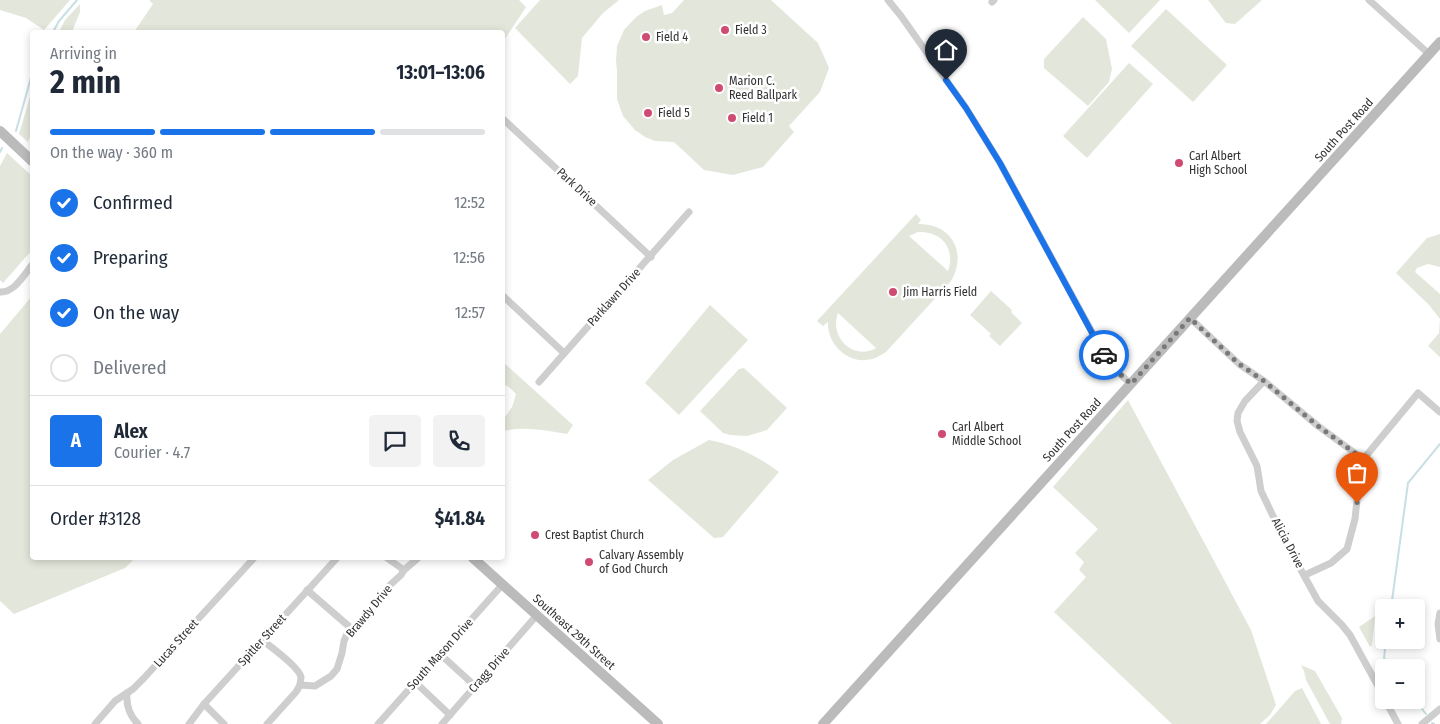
<!DOCTYPE html>
<html lang="en">
<head>
<meta charset="utf-8">
<style>
	:root { --surface:#fff; --page:#f2f2f3; --text:#1f2937; --muted:#747a83; --line:#e0e1e3; --accent:#1a73e8 }
	body { margin:0; font-family:"Fira Sans Condensed",sans-serif; background:var(--page); color:var(--text); height:100vh; display:flex; flex-direction:column; font-size:19px; white-space:nowrap }
	* { box-sizing:border-box; margin:0 }
	p { font-size:16px; color:var(--muted) }
	.icon { flex:none; width:28px; height:28px; fill:none; stroke:currentColor; stroke-width:2; stroke-linecap:round; stroke-linejoin:round }
	.map { position:relative; flex:1; overflow:hidden }
	.panel { position:absolute; left:30px; top:30px; width:475px; height:530px; display:flex; flex-direction:column; background:var(--surface); border-radius:5px; box-shadow:0 2px 8px #0003 }
	.panel>* { flex:none }
	.buttons { position:absolute; left:1375px; top:599px; display:grid; gap:10px }
	.buttons a { display:grid; place-items:center; width:50px; height:50px; border-radius:5px; background:var(--surface); box-shadow:0 2px 8px #0003; font-size:25px }
	.pin { position:absolute; display:grid; place-items:center; width:42px; height:42px; color:#fff; margin:-51px -21px; border-radius:50% 50% 50% 0; rotate:-45deg; box-shadow:0 0 5px #0007 }
	.pin .icon { rotate:45deg }
	.courier { position:absolute; display:grid; place-items:center; width:50px; height:50px; margin:-25px; border:4px solid #1a73e8; border-radius:50%; background:#fff; color:#222; box-shadow:0 1px 6px #0007 }
	.overview em { font-style:normal; font-weight:700 }
	.overview div { display:flex; flex-direction:column-reverse }
	.overview { display:flex; align-items:center; justify-content:space-between; height:85px; padding:0 20px }
	h1 { font-size:32px; font-weight:700; line-height:38px }
	.bar { display:grid; grid-template-columns:repeat(4,1fr); gap:8px 5px; align-content:center; height:60px; padding:0 20px }
	.bar i { height:6px; border-radius:4px; background:var(--line) }
	.bar .selected { background:var(--accent) }
	.bar p { grid-column:span 4 }
	.line { display:flex; align-items:center; gap:12px; padding:0 20px; border-top:1px solid var(--line) }
	.line div { flex:1 }
	.round { display:grid; place-items:center; flex:none; width:52px; height:52px; border-radius:5px; background:var(--page) }
	ol { padding:0 20px; list-style:none }
	li { display:flex; align-items:center; gap:15px; height:55px }
	li p { margin-inline-start:auto }
	li .icon { padding:5px; border-radius:50%; background:var(--accent); color:#fff; stroke-width:4 }
	li:last-child { color:var(--muted) }
	li i { width:28px; height:28px; border:2px solid var(--line); border-radius:50% }
	.map>svg:first-child { display:block }
	.green { fill:#e3e7db; fill-rule:evenodd }
	.lines { fill:none; stroke-linecap:round; stroke-linejoin:round }
	.stream { stroke:#c8dfe3; stroke-width:2 }
	.minor { stroke:#cecece; stroke-width:7 }
	.secondary { stroke:#bbb; stroke-width:10 }
	.done { stroke:#797979; stroke-width:5; stroke-dasharray:0 9 }
	.route { stroke:#1a73e8; stroke-width:6 }
	.poi-dot { fill:#d04b74; stroke:#fff; stroke-width:2 }
	.labels { text-anchor:middle; stroke-width:5; stroke-linejoin:round; paint-order:stroke }
	.poi-label { font-size:12px; fill:#313131; stroke:#fff; text-anchor:start }
	.street-label { font-size:12px; fill:#313131; stroke:#fff }
</style>
</head>
<body>
<div class="map">
<svg width="1440" height="724" viewBox="0 0 1440 724">
	<rect width="100%" height="100%" fill="#fff"/>
	<g class="green">
		<polygon points="0,0 70,0 44,30 26,18 0,10"/>
		<polygon points="149,0 519,0 526,7 503,42 502,32 134,32 153,4"/>
		<polygon points="540,0 619,0 603,13 582,38 578,76 570,84 515,28"/>
		<polygon points="684,0 771,0 818,43 829,68 820,92 789,126 794,132 763,167 733,175 704,170 674,142 655,141 645,137 635,130 623,116 617,99 617,71 616,61 617,46 624,30 636,17 645,11 662,5 664,15 672,13"/>
		<polygon points="1095,0 1160,0 1129,33"/>
		<polygon points="1208,0 1262,0 1235,24 1226,23"/>
		<polygon points="80,4 80,12 72,32 59,32 65,20"/>
		<polygon points="1166,9 1227,65 1193,102 1131,46"/>
		<polygon points="1083,17 1106,39 1112,69 1109,82 1088,106 1044,68 1044,59"/>
		<polygon points="1129,63 1153,84 1087,158 1063,136"/>
		<polygon points="32,90 32,131 28,142 19,134"/>
		<polygon points="7,153 32,176 32,250 3,283 0,280 0,166"/>
		<path d="M916,214L921,220L918,224C951,223 968,252 951,281L886,352C882,354 878,357 875,358C851,367 827,346 828,322L823,326L817,321ZM918,232C941,231 956,248 948,271L909,236ZM838,313L876,348C853,361 829,337 838,313Z"/>
		<polygon points="1440,234 1440,267 1428,264 1417,268 1415,272 1440,294 1440,357 1428,346 1439,333 1440,319 1429,305 1396,273 1427,238"/>
		<polygon points="991,291 1012,310 1011,312 1022,323 1000,346 989,336 991,334 970,315"/>
		<polygon points="32,296 32,558 135,558 125,568 14,614 0,601 0,334"/>
		<polygon points="710,305 748,340 679,415 645,383"/>
		<path d="M503,362L573,425L567,434C546,430 524,426 503,431V420L512,407L516,394L509,387L503,384Z"/>
		<polygon points="744,368 787,408 767,430 747,436 730,435 723,433 700,411 739,369"/>
		<polygon points="1128,400 1251,630 1276,705 1270,715 1260,724 1172,724 1054,612 1086,577 1079,570 1084,562 1075,553 1098,529 1053,487"/>
		<path d="M709,440C735,445 758,456 779,472L723,537L714,538L648,480L673,460Z"/>
		<polygon points="1375,616 1372,645 1370,647 1359,627"/>
		<polygon points="1301,665 1315,671 1342,718 1341,724 1330,724 1306,680 1304,671"/>
		<polygon points="1302,688 1321,724 1266,724 1295,691"/>
	</g>
	<g class="lines">
		<g class="stream">
			<polyline points="53,32 59,21 77,0"/>
			<polyline points="16,131 32,74"/>
			<polyline points="0,152 2,148"/>
			<polyline points="1391,608 1408,483 1440,444"/>
			<polyline points="1386,640 1384,658 1390,668"/>
			<polyline points="1415,700 1426,714"/>
			<polyline points="1432,723 1434,724"/>
		</g>
		<g class="minor">
			<polyline points="888,0 901,16 966,108 1000,163 1105,356 1111,366 1131,384"/>
			<polyline points="1369,0 1429,54"/>
			<polyline points="992,2 994,0"/>
			<polyline points="502,118 651,257"/>
			<path d="M0,292C14,293 24,275 32,265"/>
			<polyline points="502,295 564,353"/>
			<polyline points="1190,318 1239,364 1264,381 1318,426 1363,459"/>
			<polyline points="1264,381 1245,401 1238,413 1237,421 1240,432 1257,466 1261,491 1285,541 1318,601 1342,625 1350,635 1384,697"/>
			<polyline points="539,382 689,212"/>
			<polyline points="387,558 404,570"/>
			<polyline points="1305,575 1331,563 1347,549 1355,519 1360,472 1363,459 1370,451 1418,393 1440,412"/>
			<polyline points="307,590 352,629"/>
			<polyline points="1440,613 1438,624 1440,639"/>
			<path d="M262,640C270,646 299,667 301,677C301,678 300,684 300,685"/>
			<polyline points="440,654 475,686"/>
			<polyline points="415,682 450,715"/>
			<path d="M127,693C126,705 129,715 138,724"/>
			<polyline points="1385,700 1398,724"/>
			<polyline points="204,704 224,724"/>
			<polyline points="95,724 115,701 133,689 144,678 254,558"/>
			<polyline points="189,724 204,704 337,558"/>
			<polyline points="267,724 296,692 300,685 315,686 331,676 337,669 342,653 344,641 347,634 367,614 390,585 401,575 404,570 418,558"/>
			<polyline points="378,724 503,584"/>
			<polyline points="442,724 537,615"/>
			<polyline points="1422,724 1440,709"/>
		</g>
		<g class="secondary">
			<polyline points="0,131 32,161"/>
			<polyline points="473,558 658,724"/>
			<polyline points="823,724 1440,42"/>
		</g>
	</g>
	<g class="lines">
		<polyline class="done" points="1104,355 1111,366 1131,384 1190,318 1239,364 1264,381 1318,426 1363,459 1360,472 1357,503"/>
		<polyline class="route" points="946,80 966,108 1000,163 1104,355"/>
	</g>
	<g class="poi-dot">
		<circle cx="725" cy="30" r="5"/>
		<circle cx="646" cy="37" r="5"/>
		<circle cx="719" cy="88" r="5"/>
		<circle cx="648" cy="113" r="5"/>
		<circle cx="732" cy="118" r="5"/>
		<circle cx="1179" cy="163" r="5"/>
		<circle cx="893" cy="292" r="5"/>
		<circle cx="942" cy="434" r="5"/>
		<circle cx="535" cy="535" r="5"/>
		<circle cx="589" cy="562" r="5"/>
	</g>
	<g class="labels">
		<g class="poi-label">
			<text x="735" y="34">Field 3</text>
			<text x="656" y="41">Field 4</text>
			<text x="729" y="85">Marion C.<tspan x="729" dy="14">Reed Ballpark</tspan></text>
			<text x="658" y="117">Field 5</text>
			<text x="742" y="122">Field 1</text>
			<text x="1189" y="160">Carl Albert<tspan x="1189" dy="14">High School</tspan></text>
			<text x="903" y="296">Jim Harris Field</text>
			<text x="952" y="431">Carl Albert<tspan x="952" dy="14">Middle School</tspan></text>
			<text x="545" y="539">Crest Baptist Church</text>
			<text x="599" y="559">Calvary Assembly<tspan x="599" dy="14">of God Church</tspan></text>
		</g>
		<g class="street-label">
			<text transform="translate(1344 130) rotate(-48)" y="4">South Post Road</text>
			<text transform="translate(577 187) rotate(43)" y="4">Park Drive</text>
			<text transform="translate(614 297) rotate(-48)" y="4">Parklawn Drive</text>
			<text transform="translate(1072 430) rotate(-48)" y="4">South Post Road</text>
			<text transform="translate(1288 543) rotate(62)" y="4">Alicia Drive</text>
			<text transform="translate(369 611) rotate(-50)" y="4">Brawdy Drive</text>
			<text transform="translate(574 632) rotate(42)" y="4">Southeast 29th Street</text>
			<text transform="translate(262 640) rotate(-48)" y="4">Spitler Street</text>
			<text transform="translate(176 643) rotate(-48)" y="4">Lucas Street</text>
			<text transform="translate(440 654) rotate(-48)" y="4">South Mason Drive</text>
			<text transform="translate(489 670) rotate(-49)" y="4">Cragg Drive</text>
		</g>
	</g>
</svg>
<div class="buttons">
<a>+</a>
<a>−</a>
</div>
<div class="pin" style="left:1357px;top:503px;background:#ea580c"><svg class="icon" aria-label="bag" viewBox="0 0 24 24"><path d="M5 8h14l-1 12H6zM9 8a3 3 0 0 1 6 0"/></svg></div>
<div class="pin" style="left:946px;top:80px;background:#1f2937"><svg class="icon" aria-label="home" viewBox="0 0 24 24"><path d="M3 11l9-7 9 7M6 9v11h12V9"/></svg></div>
<div class="courier" style="left:1104px;top:355px"><svg class="icon" aria-label="car" viewBox="0 0 24 24"><path d="M5 17H2v-5l4-1 3-4h7l3 4 3 1v5h-3M9 17h6M6 11h13"/><circle cx="7" cy="17" r="2"/><circle cx="17" cy="17" r="2"/></svg></div>
<section class="panel">
<div class="overview"><div><h1>2 min</h1><p>Arriving in</p></div><em>13:01–13:06</em></div>
<div class="bar"><i class="selected"></i><i class="selected"></i><i class="selected"></i><i></i><p>On the way · 360 m</p></div>
<ol>
<li><svg class="icon" aria-label="check" viewBox="0 0 24 24"><path d="M5 12l5 5 9-10"/></svg>Confirmed<p>12:52</p></li>
<li><svg class="icon" aria-label="check" viewBox="0 0 24 24"><path d="M5 12l5 5 9-10"/></svg>Preparing<p>12:56</p></li>
<li><svg class="icon" aria-label="check" viewBox="0 0 24 24"><path d="M5 12l5 5 9-10"/></svg>On the way<p>12:57</p></li>
<li><i></i>Delivered</li>
</ol>
<div class="line" style="height:90px"><b class="round" style="background:var(--accent);color:#fff">A</b><div><b>Alex</b><p>Courier · 4.7</p></div><a class="round"><svg class="icon" aria-label="chat" viewBox="0 0 24 24"><path d="M4 5h16v11H9l-5 4z"/></svg></a><a class="round"><svg class="icon" aria-label="phone" viewBox="0 0 24 24"><path d="M5 4h4l2 5-3 2q2 4 5 5l2-3 5 2v4C11 20 4 13 5 4z"/></svg></a></div>
<div class="line" style="height:65px"><div>Order #3128</div><b>$41.84</b></div>
</section>
</div>
</body>
</html>
